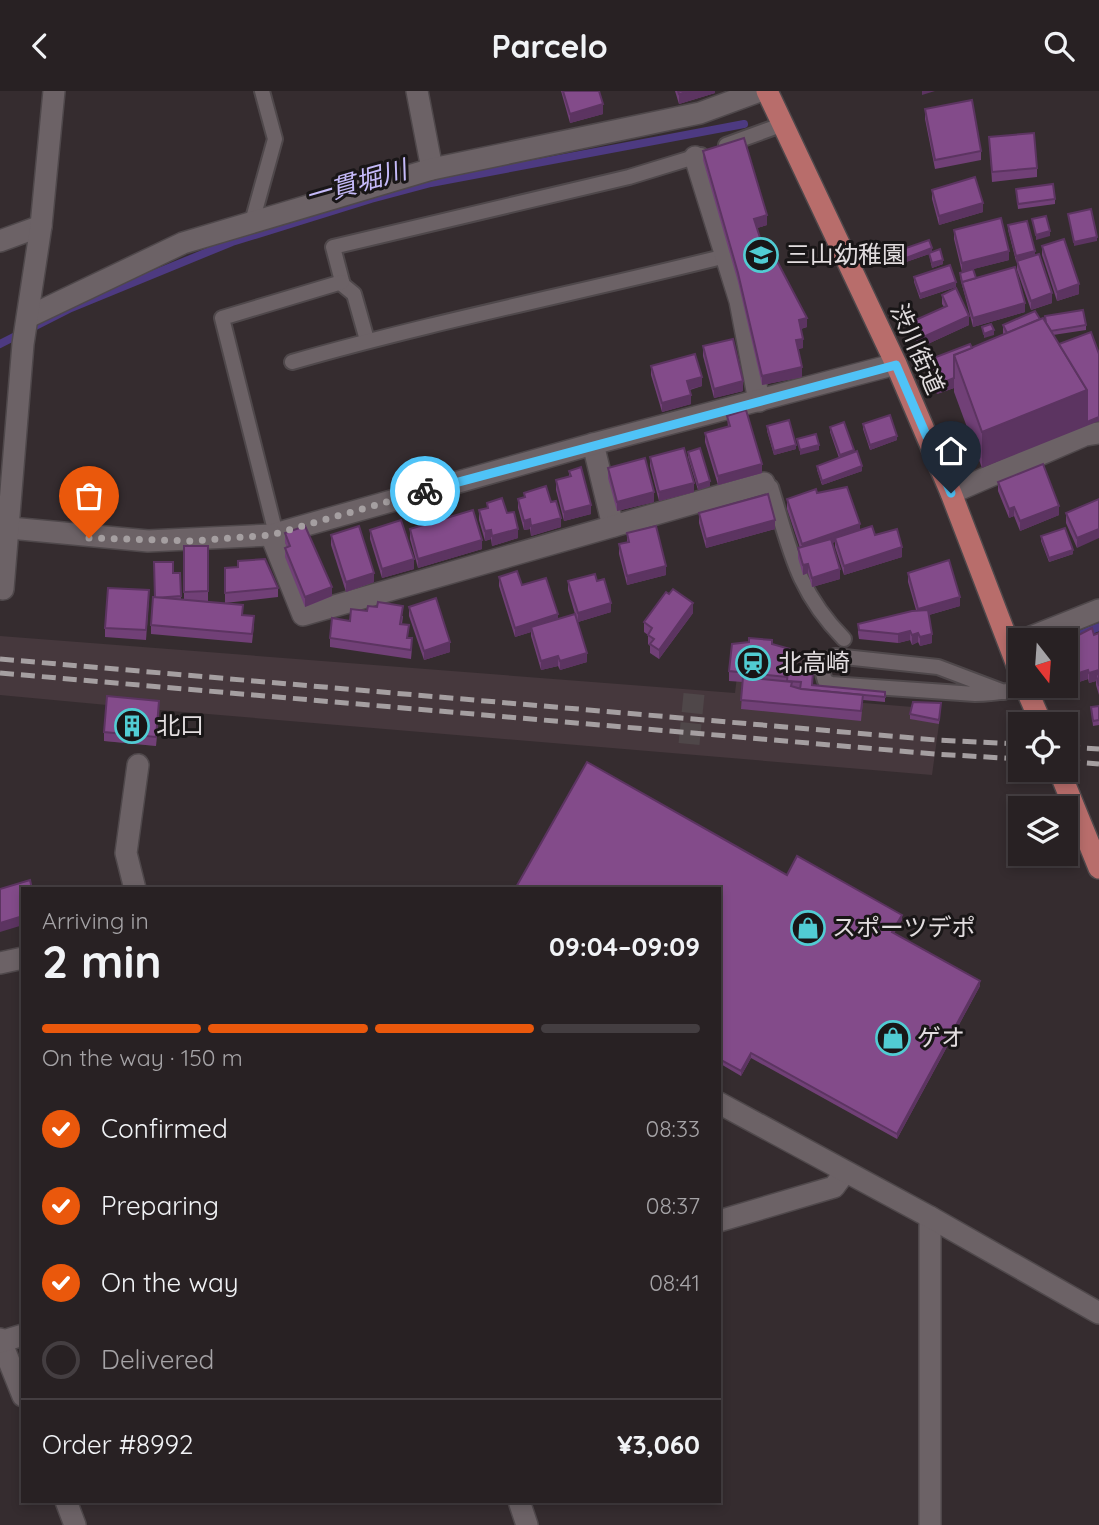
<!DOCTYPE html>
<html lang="en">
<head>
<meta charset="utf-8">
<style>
	:root { --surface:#282123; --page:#342e30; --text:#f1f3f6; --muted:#a5a3a6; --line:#443e41; --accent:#ea580c }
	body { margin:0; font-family:Quicksand,"Noto Sans JP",sans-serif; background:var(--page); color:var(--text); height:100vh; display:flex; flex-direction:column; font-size:26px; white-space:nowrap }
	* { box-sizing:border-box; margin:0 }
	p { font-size:23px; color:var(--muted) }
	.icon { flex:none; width:38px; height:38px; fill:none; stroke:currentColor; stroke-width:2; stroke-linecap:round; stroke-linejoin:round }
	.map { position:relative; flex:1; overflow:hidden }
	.details { position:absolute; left:21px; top:796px; width:700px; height:616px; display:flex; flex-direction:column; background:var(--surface); border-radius:0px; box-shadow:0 4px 10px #0003,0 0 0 2px var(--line) }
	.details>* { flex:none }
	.needle { width:46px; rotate:163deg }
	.fabs { position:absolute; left:1008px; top:537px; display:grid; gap:14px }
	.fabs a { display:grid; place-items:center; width:70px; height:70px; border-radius:0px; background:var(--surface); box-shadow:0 4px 10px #0003,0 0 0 2px var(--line); font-size:35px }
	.pin { position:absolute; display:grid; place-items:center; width:60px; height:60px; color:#fff; margin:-72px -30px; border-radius:50% 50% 50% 0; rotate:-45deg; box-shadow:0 0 7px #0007 }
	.pin .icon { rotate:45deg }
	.courier { position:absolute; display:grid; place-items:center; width:70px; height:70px; margin:-35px; border:5px solid #4fc3f7; border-radius:50%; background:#fff; color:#222; box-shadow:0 2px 9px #0007 }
	.headline em { font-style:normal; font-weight:800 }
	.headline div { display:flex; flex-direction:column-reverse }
	.headline { display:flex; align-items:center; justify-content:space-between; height:119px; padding:0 21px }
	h1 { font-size:46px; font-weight:800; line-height:52px }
	.bar { display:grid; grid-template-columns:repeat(4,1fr); gap:10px 7px; align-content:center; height:84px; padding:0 21px }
	.bar i { height:9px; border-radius:5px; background:var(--line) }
	.bar .on { background:var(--accent) }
	.bar p { grid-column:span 4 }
	.line { display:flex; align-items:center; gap:18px; padding:0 21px; border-top:2px solid var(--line) }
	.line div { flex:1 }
	ol { padding:0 21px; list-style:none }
	li { display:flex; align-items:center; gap:21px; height:77px }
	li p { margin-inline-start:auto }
	li .icon { padding:7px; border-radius:50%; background:var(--accent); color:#fff; stroke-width:4 }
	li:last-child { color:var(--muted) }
	li i { width:38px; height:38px; border:4px solid var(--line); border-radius:50% }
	header { display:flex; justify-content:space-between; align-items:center; height:91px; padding:0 21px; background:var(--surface); font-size:32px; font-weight:800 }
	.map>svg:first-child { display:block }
	.built { fill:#46383d }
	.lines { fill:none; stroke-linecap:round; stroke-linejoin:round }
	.stream { stroke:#4d3a81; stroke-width:8 }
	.street-tunnel { stroke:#4f4749; stroke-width:21; stroke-dasharray:21 10; stroke-linecap:butt }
	.lane-casing { stroke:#4f484b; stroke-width:18 }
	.street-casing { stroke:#4f484b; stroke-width:24 }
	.secondary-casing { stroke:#4f484b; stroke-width:24 }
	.primary-casing { stroke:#4f484b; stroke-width:24 }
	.lane { stroke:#6c6266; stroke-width:14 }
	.street { stroke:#6c6266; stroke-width:21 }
	.secondary { stroke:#6c6266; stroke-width:21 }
	.primary { stroke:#b86d6b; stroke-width:21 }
	.rail { stroke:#a59fa1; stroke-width:5; stroke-dasharray:14 7; stroke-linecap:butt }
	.wall { fill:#714077 }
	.shaded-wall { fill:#5c3461 }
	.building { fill:#834b8a; stroke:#5c3461; stroke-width:2 }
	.done { stroke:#a59fa1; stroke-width:7; stroke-dasharray:0 12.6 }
	.route { stroke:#4fc3f7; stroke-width:9 }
	.labels { text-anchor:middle; stroke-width:6; stroke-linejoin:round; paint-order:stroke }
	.poi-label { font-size:24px; fill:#e2dddf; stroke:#191617; text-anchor:start }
	.street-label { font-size:24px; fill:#e2dddf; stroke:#191617 }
	.water-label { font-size:26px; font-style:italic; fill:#c5baf9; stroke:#191617 }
</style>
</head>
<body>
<header><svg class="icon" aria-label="back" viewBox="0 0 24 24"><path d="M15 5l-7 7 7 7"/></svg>Parcelo<svg class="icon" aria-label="search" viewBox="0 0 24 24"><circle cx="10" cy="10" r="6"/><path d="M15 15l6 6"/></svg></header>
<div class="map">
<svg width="1099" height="1434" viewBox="0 0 1099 1434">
	<rect width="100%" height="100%" fill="#352c2f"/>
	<polygon class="built" points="0,545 735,602 740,560 805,567 802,607 913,616 939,633 932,684 160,619 156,655 104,650 107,614 0,604"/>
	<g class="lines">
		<g class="stream">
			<polyline points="0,253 71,217 232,151 371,108 431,92 744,33"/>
			<polyline points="1064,550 1099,536"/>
		</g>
		<polyline class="street-tunnel" points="689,653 694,603"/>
		<g class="lane-casing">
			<g id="lane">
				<polyline points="726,54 781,34"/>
				<polyline points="252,131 275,48 262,0"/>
				<polyline points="367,249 354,203 343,194 333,156 629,86 701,64"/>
				<path d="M292,271C435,230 582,201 726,165"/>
				<path d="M764,392L771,396C790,458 796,499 844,548"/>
				<polyline points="276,443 222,227 342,191"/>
				<path d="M1004,601L938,576L835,565L829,568L822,579L825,590L831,593L975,603C993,603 1009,600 1026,597"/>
			</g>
		</g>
		<g class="street-casing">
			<g id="street">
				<polyline points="417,0 432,78"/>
				<polyline points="695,66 740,210 759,310"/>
				<polyline points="0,150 41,135"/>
				<polyline points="28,226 183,152 432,78 700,22 760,0"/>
				<polyline points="593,353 613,435"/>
				<polyline points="951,402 1085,344 1099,342"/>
				<polyline points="10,437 148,450 271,444 593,353 896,273"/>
				<polyline points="271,444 303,524 764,392"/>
				<polyline points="3,498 23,253 41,135 54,0"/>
				<polyline points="1021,550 1099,519"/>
				<polyline points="135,798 126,762 138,674"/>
				<polyline points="719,1130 834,1096 845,1081"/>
				<polyline points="0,1248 23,1305"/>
				<polyline points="0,1251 23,1244"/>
				<polyline points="66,1410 75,1434"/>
				<polyline points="519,1410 527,1434"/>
				<polyline points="930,1434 930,1126"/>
			</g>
		</g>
		<g class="secondary-casing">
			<g id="secondary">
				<polyline points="0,872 23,867"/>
				<polyline points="719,1012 930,1126 1099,1222"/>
			</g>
		</g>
		<g class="primary-casing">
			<g id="primary">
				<polyline points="767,0 896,273 951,402 1020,582"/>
				<polyline points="1025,595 1042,634"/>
				<polyline points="1059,679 1099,777"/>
			</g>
		</g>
		<use href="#lane" class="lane"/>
		<use href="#street" class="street"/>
		<use href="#secondary" class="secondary"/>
		<use href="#primary" class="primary"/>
		<g class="rail">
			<polyline points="0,568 936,649 1020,653"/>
			<polyline points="0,582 935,663 1020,668"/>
			<polyline points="1066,656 1099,658"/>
			<polyline points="1066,670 1099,673"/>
		</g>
	</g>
	<g class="wall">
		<polygon points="561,0 599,0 603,23 570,32"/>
		<polygon points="675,0 715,0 715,2 679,13"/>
		<polygon points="925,18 981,60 981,69 935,78 925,28"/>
		<polygon points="989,46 1037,77 1037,86 992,91"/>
		<polygon points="703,60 767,134 757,137 762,153 777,170 807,236 801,238 803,257 798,258 802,286 762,294 738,191 703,69"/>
		<polygon points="1016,98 1055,108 1055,113 1018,118"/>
		<polygon points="932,99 983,121 939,134 932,108"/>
		<polygon points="1008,134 1035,164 1052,212 1031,219 1017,179 1017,170 1025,168 1016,170 1008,139"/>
		<polygon points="954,139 1009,169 973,178 976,187 1025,221 973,236 960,186 960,182 962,181 954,148"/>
		<polygon points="1042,155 1079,203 1057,210 1042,164"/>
		<polygon points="903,158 932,160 943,173 932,177 929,163 906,171 903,163"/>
		<polygon points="914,186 956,196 920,208 914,191"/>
		<polygon points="942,204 969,234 919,257 911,240 911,231 944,216 942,213"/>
		<polygon points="1045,225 1086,234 1086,239 1053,244 982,377 954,301 954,297 937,303 928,279 928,269 972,257 1003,244 1003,234 1040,228 1045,230"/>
		<polygon points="703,255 743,300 714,307 703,265"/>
		<polygon points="651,275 702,295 690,299 691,313 662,321 651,284"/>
		<polygon points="727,325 762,382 718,394 705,351 705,342 728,336"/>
		<polygon points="863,333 897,349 870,359 863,338"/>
		<polygon points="767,335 796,358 774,364 767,340"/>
		<polygon points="830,336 854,361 862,380 822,394 817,379 817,375 839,367 830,341"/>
		<polygon points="688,361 710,395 698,399 688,366"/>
		<polygon points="650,366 694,401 659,410 650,375"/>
		<polygon points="608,377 654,411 617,420 608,387"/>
		<polygon points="569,380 591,423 564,430 556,399 556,389 569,386"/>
		<polygon points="998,391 1059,424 1020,440 1014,425 1009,427 998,400"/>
		<polygon points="524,402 551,411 561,436 531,445 530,438 524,439 518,417 518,408 524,407"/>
		<polygon points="817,402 860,439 875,444 902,466 844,484 835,456 835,451 832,452 840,488 812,496 808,482 803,484 798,467 798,457 800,457 787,418 787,408"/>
		<polygon points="1099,408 1077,457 1066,432 1066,422"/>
		<polygon points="487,412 507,422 518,447 492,455 491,448 485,450 479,429 479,419 487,417"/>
		<polygon points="699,422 775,438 706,457 699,432"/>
		<polygon points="410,438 482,458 418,477 410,448"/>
		<polygon points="370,439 414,478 382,487 370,448"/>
		<polygon points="285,442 332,505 305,516 285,466 285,457 287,456 285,452"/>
		<polygon points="627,442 666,484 627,494 619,463 619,453 627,451"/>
		<polygon points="331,444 374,491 346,501 331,454"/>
		<polygon points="1041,445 1073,463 1049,471 1041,450"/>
		<polygon points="184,455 208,455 208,510 193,510 243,524 254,534 252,552 151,543 151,534 155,506 173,482 180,482 181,509 184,509"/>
		<polygon points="225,477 278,497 278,506 225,512"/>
		<polygon points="908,482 960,515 929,524 932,552 920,555 918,551 912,554 910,549 898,552 859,548 858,542 858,533 916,519 908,491"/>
		<polygon points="499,486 522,494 558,528 575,523 568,499 568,490 597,490 611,521 578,531 587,571 560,579 558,575 541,579 531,545 531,541 515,546 499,495"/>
		<polygon points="149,508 146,549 105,546 105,537"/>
		<polygon points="409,516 450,561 424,569 409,525"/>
		<polygon points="693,522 659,568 650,562 650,555 648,553 648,544 644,541 644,531"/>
		<polygon points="403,525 402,533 412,557 411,568 330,556 330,547 350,530"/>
		<polygon points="1099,542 1099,604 1096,594 1096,590 1089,592 1088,588 1079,591 1069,558 1069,549"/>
		<polygon points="772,553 790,568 788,579 812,594 885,601 885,611 863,609 861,630 741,618 743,591 729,590 729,580"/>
		<polygon points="941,612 939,633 910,628 910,623"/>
		<polygon points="1099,615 1099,634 1093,635 1091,616"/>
		<polygon points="159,619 156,655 104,650 104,641"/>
		<polygon points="787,784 902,829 894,842 980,895 897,1048 751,967 741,985 719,972 719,798"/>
	</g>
	<g class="shaded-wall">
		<polygon points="690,0 715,0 715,2 679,13 679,3"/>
		<polygon points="922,0 935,0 922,4"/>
		<polygon points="603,13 603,23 570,32 570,23"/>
		<polygon points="983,112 983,121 939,134 939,125"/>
		<polygon points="767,124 767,134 754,138 754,128"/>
		<polygon points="1050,140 1050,145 1036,149 1036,144"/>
		<polygon points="1097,146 1097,150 1074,155 1074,151"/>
		<polygon points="932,157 932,162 906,171 906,167"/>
		<polygon points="1009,160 1009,169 962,181 962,172"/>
		<polygon points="1035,160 1035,165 1016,170 1016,165"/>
		<polygon points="943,169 943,173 932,177 932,172"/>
		<polygon points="956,191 956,196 920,208 920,203"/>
		<polygon points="1079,193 1079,203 1057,210 1057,201"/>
		<polygon points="1052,202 1052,212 1031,219 1031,210"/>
		<polygon points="1025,212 1025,221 973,236 973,227"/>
		<polygon points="969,225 969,234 919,257 919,248"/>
		<polygon points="807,227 807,236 799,238 799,229"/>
		<polygon points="994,239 994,244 984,247 984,243"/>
		<polygon points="803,248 803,257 796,258 796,249"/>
		<polygon points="802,276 802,286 762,294 762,285"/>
		<polygon points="702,286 702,295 687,299 687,290"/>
		<polygon points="954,287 954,297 937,303 937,294"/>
		<polygon points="743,290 743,300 714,307 714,298"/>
		<polygon points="1087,299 1099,326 1099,330 982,377 982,341"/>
		<polygon points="691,304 691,313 662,321 662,312"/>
		<polygon points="897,345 897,349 870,359 870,354"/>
		<polygon points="796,354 796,358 774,364 774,360"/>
		<polygon points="819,354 819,359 800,364 800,359"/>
		<polygon points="854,359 854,363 840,368 840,364"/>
		<polygon points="762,373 762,382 718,394 718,385"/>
		<polygon points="862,375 862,380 822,394 822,390"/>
		<polygon points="710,390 710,395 698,399 698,394"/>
		<polygon points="694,392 694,401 659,410 659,401"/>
		<polygon points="654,401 654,411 617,420 617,411"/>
		<polygon points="591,414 591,423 564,430 564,421"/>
		<polygon points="1059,415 1059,424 1020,440 1020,430"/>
		<polygon points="1014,416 1014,425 1009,427 1009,418"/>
		<polygon points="561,427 561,436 531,445 531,435"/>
		<polygon points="530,428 530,438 524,439 524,430"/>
		<polygon points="775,429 775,438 706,457 706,448"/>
		<polygon points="860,433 860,443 835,447 835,451 802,462 802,453"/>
		<polygon points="518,438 518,447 492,455 492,445"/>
		<polygon points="1099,438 1099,447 1077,457 1077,447"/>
		<polygon points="491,439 491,448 485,450 485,440"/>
		<polygon points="482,449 482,458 418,477 418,468"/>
		<polygon points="902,456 902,466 844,484 844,475"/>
		<polygon points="1073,459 1073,463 1049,471 1049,467"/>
		<polygon points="414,468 414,478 382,487 382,478"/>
		<polygon points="808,473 808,482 803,484 803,474"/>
		<polygon points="666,475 666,484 627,494 627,485"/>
		<polygon points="840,478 840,488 812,496 812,487"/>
		<polygon points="374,482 374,491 346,501 346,491"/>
		<polygon points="332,496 332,505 305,516 305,506"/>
		<polygon points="960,506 960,515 918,527 918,518"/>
		<polygon points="611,512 611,521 578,531 578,522"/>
		<polygon points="693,512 693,522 659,568 659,559"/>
		<polygon points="558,523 558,532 531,536 531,541 515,546 515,537"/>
		<polygon points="910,540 910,549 898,552 898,543"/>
		<polygon points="918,542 918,551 912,554 912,544"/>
		<polygon points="932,543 932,552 920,555 920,546"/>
		<polygon points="450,551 450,561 424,569 424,560"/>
		<polygon points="587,562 587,571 560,579 560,570"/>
		<polygon points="558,565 558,575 541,579 541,570"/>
		<polygon points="1088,579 1088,588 1079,591 1079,582"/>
		<polygon points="1099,579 1099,588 1096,584 1096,590 1089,592 1089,582"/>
		<polygon points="902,824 902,829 892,846 892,841"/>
		<polygon points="23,825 23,834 0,841 0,832"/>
		<polygon points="980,890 980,895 897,1048 897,1043"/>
		<polygon points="751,962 751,967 741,985 741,980"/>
	</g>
	<g class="building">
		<polygon points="563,0 599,0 603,13 570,23"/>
		<polygon points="678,0 690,0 679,3"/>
		<polygon points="972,9 981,60 935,69 925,18"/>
		<polygon points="1034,42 1037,77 992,81 989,46"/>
		<polygon points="744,47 767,124 754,128 762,153 771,150 777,170 807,227 799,229 803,248 796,249 802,276 762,285 738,182 703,60"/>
		<polygon points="975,86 983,112 939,125 932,99"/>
		<polygon points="1053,93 1055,108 1018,113 1016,98"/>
		<polygon points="1091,118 1097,146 1074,151 1068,123"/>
		<polygon points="1046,125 1050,140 1036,144 1032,128"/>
		<polygon points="1001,127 1009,160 962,172 954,139"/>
		<polygon points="1027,130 1035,160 1016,165 1008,134"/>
		<polygon points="1064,148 1079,193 1057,201 1042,155"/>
		<polygon points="929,149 932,157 906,167 903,158"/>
		<polygon points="940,158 943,169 932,172 929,162"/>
		<polygon points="1039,163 1052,202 1031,210 1017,170"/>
		<polygon points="950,174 956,191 920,203 914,186"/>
		<polygon points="1015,176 1025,212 973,227 962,191"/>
		<polygon points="973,178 976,187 962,191 960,182"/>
		<polygon points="956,197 969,225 919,248 911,231 947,215 942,204"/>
		<polygon points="1083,219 1086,234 1051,240 1046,232 1045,225"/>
		<polygon points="1035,220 1040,228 1007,242 1003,234"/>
		<polygon points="1043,227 1087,299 982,341 954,264"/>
		<polygon points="991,233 994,239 984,243 982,236"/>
		<polygon points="1091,241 1099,263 1099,326 1087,331 1087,299 1059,253"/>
		<polygon points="733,248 743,290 714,298 703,255"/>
		<polygon points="970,253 972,257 954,264 954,287 937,294 928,269"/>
		<polygon points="695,263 702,286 687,290 691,304 662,312 651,275"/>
		<polygon points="746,319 762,373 718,385 705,342 730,335 727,325"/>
		<polygon points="890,324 897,345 870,354 863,333"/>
		<polygon points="789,329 796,354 774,360 767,335"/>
		<polygon points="844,331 854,359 840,364 830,336"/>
		<polygon points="816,343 819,354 800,359 797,348"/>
		<polygon points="684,357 694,392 659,401 650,366"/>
		<polygon points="700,357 710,390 698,394 688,361"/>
		<polygon points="857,360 862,375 822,390 817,375"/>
		<polygon points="645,367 654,401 617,411 608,377"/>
		<polygon points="1043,373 1059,415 1020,430 1014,416 1009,418 998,391"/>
		<polygon points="581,376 591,414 564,421 556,389 571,385 569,380"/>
		<polygon points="546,395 551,411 556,410 561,427 531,435 530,428 524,430 518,408 525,406 524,402"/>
		<polygon points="847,396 860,433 802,453 787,408 816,398 817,402"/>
		<polygon points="768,403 775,429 706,448 699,422"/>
		<polygon points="502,407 507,422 514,421 518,438 492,445 491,439 485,440 479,419 488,417 487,412"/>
		<polygon points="1099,408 1099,438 1077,447 1066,422"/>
		<polygon points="473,419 482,449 418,468 410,438"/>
		<polygon points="401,429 414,468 382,478 370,439"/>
		<polygon points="305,435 332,496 305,506 285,457 290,455 285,442"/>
		<polygon points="359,435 374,482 346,491 331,444"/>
		<polygon points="656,435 666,475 627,485 619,453 629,451 627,442"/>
		<polygon points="872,435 875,444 897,438 902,456 844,475 835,447"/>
		<polygon points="1065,437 1073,459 1049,467 1041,445"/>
		<polygon points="831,448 840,478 812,487 808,473 803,474 798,457"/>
		<polygon points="184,455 208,455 208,500 184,501"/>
		<polygon points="265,468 278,497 225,502 225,477 238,476 238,470"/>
		<polygon points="949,469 960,506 918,518 908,482"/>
		<polygon points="154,471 173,471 173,482 180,482 181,505 155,507"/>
		<polygon points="517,480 522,494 546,487 558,523 515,537 499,486"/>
		<polygon points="595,483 597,490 604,488 611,512 578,522 568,490"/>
		<polygon points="108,497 149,499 146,539 105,537"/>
		<polygon points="673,498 693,512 659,559 650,553 654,548 648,544 652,537 644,531 666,501 669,503"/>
		<polygon points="153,506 243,514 242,524 254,525 252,543 151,534"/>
		<polygon points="436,507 450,551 424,560 409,516"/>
		<polygon points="378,511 403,515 400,533 409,534 407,547 412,547 411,559 330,547 332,527 350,530 351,518 367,520 368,515 377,516"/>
		<polygon points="928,519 932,543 920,546 918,542 912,544 910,540 898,543 859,539 858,533 912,520"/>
		<polygon points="575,523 587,562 560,570 558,565 541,570 531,536"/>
		<polygon points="1092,537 1094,544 1099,542 1099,579 1089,582 1088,579 1079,582 1069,549"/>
		<polygon points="749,547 772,549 772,553 790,558 787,586 729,580 732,553 749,551"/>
		<polygon points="788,579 813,581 812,594 885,601 885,606 800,598 801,591 787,590"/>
		<polygon points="1099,583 1099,595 1096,584"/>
		<polygon points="743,586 792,591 791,595 801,598 863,604 861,620 741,609"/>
		<polygon points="107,605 159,610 156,646 104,641"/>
		<polygon points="913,611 941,612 939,629 910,623"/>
		<polygon points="1099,615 1099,629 1093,630 1091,616"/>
		<polygon points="587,671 787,784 797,765 902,824 892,841 980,890 897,1043 751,962 741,980 719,968 719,798 515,798"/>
		<polygon points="30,789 32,798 23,798 23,825 0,832 0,798"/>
	</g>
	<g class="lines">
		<polyline class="done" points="89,447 192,450 271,444 425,400"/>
		<polyline class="route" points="425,400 896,274 951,402"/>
	</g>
	<defs>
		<g id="school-ring" transform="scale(1.75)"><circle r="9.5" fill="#191617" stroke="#51ccd3" stroke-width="1.5"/><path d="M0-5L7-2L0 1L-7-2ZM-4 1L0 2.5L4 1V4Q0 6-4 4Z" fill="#51ccd3"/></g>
		<g id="station-ring" transform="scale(1.75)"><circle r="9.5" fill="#191617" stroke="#51ccd3" stroke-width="1.5"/><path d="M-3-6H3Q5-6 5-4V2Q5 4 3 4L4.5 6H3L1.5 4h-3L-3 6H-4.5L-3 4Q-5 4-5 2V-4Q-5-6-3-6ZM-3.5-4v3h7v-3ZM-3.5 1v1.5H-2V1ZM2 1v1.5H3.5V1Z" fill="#51ccd3"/></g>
		<g id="building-ring" transform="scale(1.75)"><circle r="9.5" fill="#191617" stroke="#51ccd3" stroke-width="1.5"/><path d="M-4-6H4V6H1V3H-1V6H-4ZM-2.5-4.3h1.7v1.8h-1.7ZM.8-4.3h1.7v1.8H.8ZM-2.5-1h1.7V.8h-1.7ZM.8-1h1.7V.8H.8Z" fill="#51ccd3"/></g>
		<g id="shop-ring" transform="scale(1.75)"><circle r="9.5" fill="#191617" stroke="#51ccd3" stroke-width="1.5"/><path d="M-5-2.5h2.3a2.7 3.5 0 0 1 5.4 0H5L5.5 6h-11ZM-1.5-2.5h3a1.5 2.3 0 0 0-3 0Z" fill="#51ccd3"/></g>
	</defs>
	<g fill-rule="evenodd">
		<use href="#school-ring" x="761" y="164"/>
		<use href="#station-ring" x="753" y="572"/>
		<use href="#building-ring" x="132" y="635"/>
		<use href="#shop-ring" x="808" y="837"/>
		<use href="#shop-ring" x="893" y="947"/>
	</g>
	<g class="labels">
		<g class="poi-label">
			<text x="786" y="172">三山幼稚園</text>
			<text x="778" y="580">北高崎</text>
			<text x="156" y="643">北口</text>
			<text x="832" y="845">スポーツデポ</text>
			<text x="917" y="955">ゲオ</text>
		</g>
		<g class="street-label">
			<text transform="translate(917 258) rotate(66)" y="8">渋川街道</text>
		</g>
		<g class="water-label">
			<text transform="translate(356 92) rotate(-16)" y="9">一貫堀川</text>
		</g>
	</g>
</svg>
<div class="fabs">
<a><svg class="needle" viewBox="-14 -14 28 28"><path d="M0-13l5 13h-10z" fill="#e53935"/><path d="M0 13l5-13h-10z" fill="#a5a3a6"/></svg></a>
<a><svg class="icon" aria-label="locate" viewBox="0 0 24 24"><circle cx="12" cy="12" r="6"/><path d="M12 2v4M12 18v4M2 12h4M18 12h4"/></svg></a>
<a><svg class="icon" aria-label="layers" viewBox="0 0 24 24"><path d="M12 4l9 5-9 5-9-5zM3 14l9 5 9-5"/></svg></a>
</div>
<div class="pin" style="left:89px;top:447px;background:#ea580c"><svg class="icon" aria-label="bag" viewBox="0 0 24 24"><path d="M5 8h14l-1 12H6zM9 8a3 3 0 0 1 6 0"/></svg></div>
<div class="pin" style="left:951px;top:402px;background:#1f2937"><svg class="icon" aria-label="home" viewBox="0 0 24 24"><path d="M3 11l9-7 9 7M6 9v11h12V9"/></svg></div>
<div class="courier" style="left:425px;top:400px"><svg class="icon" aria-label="bike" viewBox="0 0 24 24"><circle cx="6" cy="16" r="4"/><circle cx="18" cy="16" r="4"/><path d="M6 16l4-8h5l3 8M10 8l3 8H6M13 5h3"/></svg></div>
<section class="details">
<div class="headline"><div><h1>2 min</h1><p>Arriving in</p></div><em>09:04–09:09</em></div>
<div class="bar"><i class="on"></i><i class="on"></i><i class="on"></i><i></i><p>On the way · 150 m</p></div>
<ol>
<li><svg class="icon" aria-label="check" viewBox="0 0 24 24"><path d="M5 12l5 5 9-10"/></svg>Confirmed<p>08:33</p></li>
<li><svg class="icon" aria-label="check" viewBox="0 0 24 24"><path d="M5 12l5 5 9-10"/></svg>Preparing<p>08:37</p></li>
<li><svg class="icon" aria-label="check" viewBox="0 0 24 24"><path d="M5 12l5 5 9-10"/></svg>On the way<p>08:41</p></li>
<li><i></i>Delivered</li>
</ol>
<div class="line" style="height:91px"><div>Order #8992</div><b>¥3,060</b></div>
</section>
</div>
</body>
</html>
